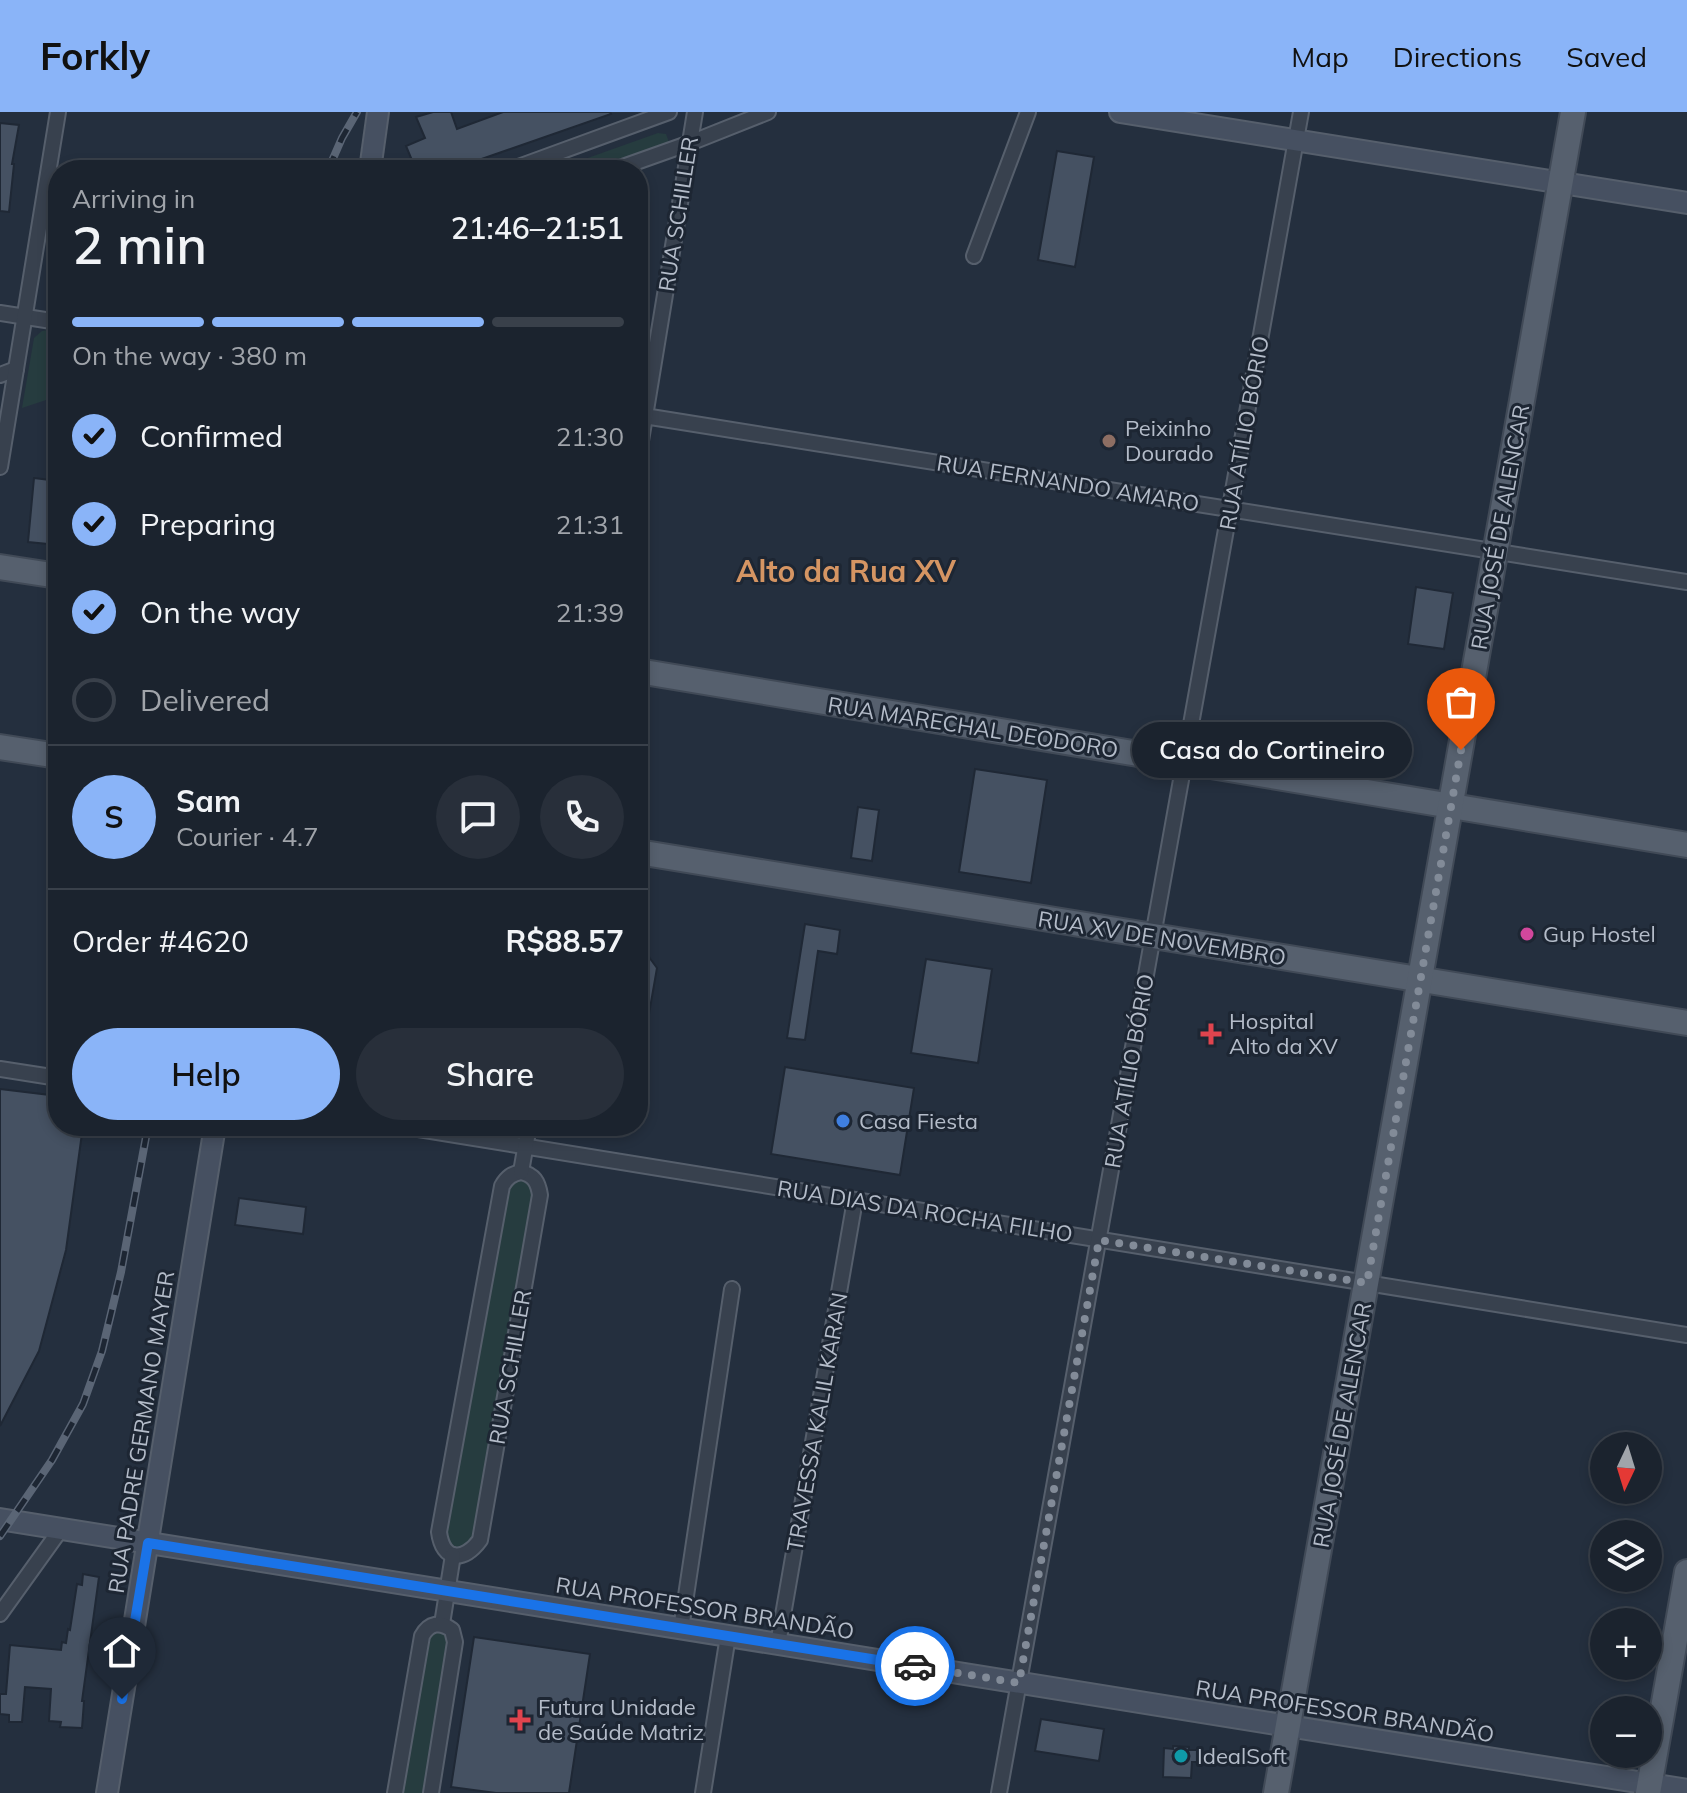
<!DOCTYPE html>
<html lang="en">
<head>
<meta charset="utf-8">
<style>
	:root { --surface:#1b232e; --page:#282f3a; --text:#f1f3f6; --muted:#a0a4aa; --line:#39404a; --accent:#8ab4f8 }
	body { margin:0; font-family:Mulish,sans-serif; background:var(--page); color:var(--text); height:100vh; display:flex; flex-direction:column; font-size:30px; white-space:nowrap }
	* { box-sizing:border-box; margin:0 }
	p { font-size:26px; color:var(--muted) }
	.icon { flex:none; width:44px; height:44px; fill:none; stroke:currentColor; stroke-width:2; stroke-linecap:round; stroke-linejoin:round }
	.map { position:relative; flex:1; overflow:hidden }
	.drawer { position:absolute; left:48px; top:48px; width:600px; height:976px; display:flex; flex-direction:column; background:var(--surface); border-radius:32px; box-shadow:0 4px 12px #0003,0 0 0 2px var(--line) }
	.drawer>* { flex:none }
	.needle { width:52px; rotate:184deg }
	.tools { position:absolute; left:1590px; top:1320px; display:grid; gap:16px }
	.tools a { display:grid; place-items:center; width:72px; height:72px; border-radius:50%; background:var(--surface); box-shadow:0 4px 12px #0003,0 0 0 2px var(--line); font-size:40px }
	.pin { position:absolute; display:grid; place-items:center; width:68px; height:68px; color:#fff; margin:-82px -34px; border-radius:50% 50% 50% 0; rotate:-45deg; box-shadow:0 0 8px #0007 }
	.pin .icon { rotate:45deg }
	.courier { position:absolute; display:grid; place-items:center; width:80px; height:80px; margin:-40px; border:6px solid #1a73e8; border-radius:50%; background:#fff; color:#222; box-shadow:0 2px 10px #0007 }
	.bubble { position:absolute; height:56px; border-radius:28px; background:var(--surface); box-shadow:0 4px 12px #0003,0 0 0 2px var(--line); font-size:26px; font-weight:600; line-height:56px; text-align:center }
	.headline em { font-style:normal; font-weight:600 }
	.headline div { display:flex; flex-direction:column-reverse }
	.headline { display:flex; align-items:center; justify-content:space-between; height:136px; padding:0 24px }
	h1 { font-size:52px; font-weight:600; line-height:60px }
	.bar { display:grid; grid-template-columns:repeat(4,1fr); gap:12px 8px; align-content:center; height:96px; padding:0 24px }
	.bar i { height:10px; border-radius:6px; background:var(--line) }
	.bar .selected { background:var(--accent) }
	.bar p { grid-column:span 4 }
	.line { display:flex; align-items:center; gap:20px; padding:0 24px; border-top:2px solid var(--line) }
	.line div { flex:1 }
	.round { display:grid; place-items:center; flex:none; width:84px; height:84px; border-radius:42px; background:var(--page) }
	ol { padding:0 24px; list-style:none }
	li { display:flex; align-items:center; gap:24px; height:88px }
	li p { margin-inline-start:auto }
	li .icon { padding:8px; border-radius:50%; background:var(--accent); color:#111; stroke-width:4 }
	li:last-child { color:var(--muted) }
	li i { width:44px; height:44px; border:4px solid var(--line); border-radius:50% }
	.primary-button { display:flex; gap:16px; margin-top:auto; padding:16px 24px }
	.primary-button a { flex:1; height:92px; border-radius:48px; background:var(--accent); color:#111; font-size:32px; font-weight:600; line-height:92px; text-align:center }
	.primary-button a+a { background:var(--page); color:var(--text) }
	header { display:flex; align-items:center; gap:48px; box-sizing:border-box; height:112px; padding:0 40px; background:var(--accent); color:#111 }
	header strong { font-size:38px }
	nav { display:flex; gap:44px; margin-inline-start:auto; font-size:28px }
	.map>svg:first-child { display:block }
	.green { fill:#263c3f }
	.building { fill:#455162; stroke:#1f2835; stroke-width:2 }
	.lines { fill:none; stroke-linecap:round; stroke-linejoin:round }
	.street-casing { stroke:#565f6c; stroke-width:18 }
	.secondary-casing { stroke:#565f6c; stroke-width:24 }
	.primary-casing { stroke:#414a57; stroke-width:28 }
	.street { stroke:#38414e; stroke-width:14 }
	.secondary { stroke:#465061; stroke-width:20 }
	.primary { stroke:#56606e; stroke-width:24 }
	.rail-casing { stroke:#5a6575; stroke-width:8 }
	.rail { stroke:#1d2633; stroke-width:5; stroke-dasharray:15; stroke-linecap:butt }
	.done { stroke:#828b98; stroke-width:8; stroke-dasharray:0 14.4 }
	.route { stroke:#1a73e8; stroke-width:10 }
	.education-dot { fill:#8d6e63; stroke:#1d2633; stroke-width:3 }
	.hotel-dot { fill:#d1479c; stroke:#1d2633; stroke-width:3 }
	.health-dot { fill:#e0444e; stroke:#1d2633; stroke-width:3 }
	.shop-dot { fill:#3f7fe0; stroke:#1d2633; stroke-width:3 }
	.culture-dot { fill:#0f9aa8; stroke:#1d2633; stroke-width:3 }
	.labels { text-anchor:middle; stroke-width:6; stroke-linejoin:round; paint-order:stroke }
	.street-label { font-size:22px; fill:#b4bcc9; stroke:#1d2633 }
	.poi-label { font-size:22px; fill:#b4bcc9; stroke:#1d2633; text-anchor:start }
	.district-label { font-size:30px; font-weight:bold; fill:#d59563; stroke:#1d2633 }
</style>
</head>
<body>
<header>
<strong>Forkly</strong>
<nav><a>Map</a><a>Directions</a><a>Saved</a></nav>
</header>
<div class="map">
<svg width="1687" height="1681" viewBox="0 0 1687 1681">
	<rect width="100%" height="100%" fill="#242f3e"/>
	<g class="green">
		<polygon points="658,21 666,22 669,30 664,37 605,58 554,58"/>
		<polygon points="49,218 58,219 58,284 22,296 34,226 42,219"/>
		<polygon points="523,1067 530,1072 535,1081 472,1427 464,1434 456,1435 448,1430 447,1422 509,1077 516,1069"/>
		<polygon points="433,1519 441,1519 447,1523 448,1529 424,1681 400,1681 427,1525"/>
	</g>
	<g class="building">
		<polygon points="433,0 451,0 457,17 503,0 610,0 611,2 450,58 416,58 406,34 425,26 416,5"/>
		<polygon points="0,11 19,13 12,52 14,52 9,100 0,99"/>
		<polygon points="1057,39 1094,45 1075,155 1038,148"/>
		<polygon points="34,366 58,369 58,433 28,430"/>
		<polygon points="1416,475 1453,481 1444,537 1408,532"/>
		<polygon points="975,657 1047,668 1031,771 959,760"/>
		<polygon points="858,695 879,698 872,749 851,746"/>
		<polygon points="805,812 840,818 837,842 818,839 805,928 787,926"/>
		<polygon points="638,830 657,856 645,925 638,924"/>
		<polygon points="926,847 992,857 978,951 911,941"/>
		<polygon points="785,955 914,976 900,1063 771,1042"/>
		<polygon points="0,977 58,984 58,1014 83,1014 66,1138 39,1239 0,1314"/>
		<polygon points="239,1086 306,1095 303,1122 235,1113"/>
		<polygon points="83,1462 99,1465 82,1589 84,1589 82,1616 60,1615 61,1610 49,1609 51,1577 25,1575 22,1610 9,1610 9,1603 0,1602 0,1582 6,1582 10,1533 61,1538 62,1530 66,1531 68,1517 70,1518 77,1472 82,1473"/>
		<polygon points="474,1525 590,1542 569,1681 496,1681 451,1675"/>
		<polygon points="1041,1607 1104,1617 1099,1649 1035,1639"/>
		<polygon points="1173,1634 1189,1635 1189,1638 1198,1638 1197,1650 1192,1650 1191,1666 1163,1665 1164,1636 1173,1637"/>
	</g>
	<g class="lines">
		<g class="street-casing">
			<g id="street">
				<polyline points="510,58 669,0"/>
				<polyline points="614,58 690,31 768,0"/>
				<polyline points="974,144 1028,0"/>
				<polyline points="0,201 58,210"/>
				<polyline points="0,263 16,257"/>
				<polyline points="638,303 1687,470"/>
				<polyline points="638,347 695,0"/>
				<polyline points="0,355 58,0"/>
				<polyline points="0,957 58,966"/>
				<polyline points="400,1014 1687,1223"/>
				<path d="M521,1060C534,1063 538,1070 540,1083L480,1428C464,1450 443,1450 439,1420L502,1074C507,1065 512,1062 521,1060Z"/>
				<polyline points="521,1060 529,1014"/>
				<polyline points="0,1502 61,1417"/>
				<polyline points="442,1512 453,1443"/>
				<polyline points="681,1517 732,1177"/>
				<polyline points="778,1532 855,1088"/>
				<path d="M395,1681L422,1524C429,1511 440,1509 452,1518L455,1530L431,1681"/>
				<polyline points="703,1681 728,1524"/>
				<polyline points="999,1681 1301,0"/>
			</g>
		</g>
		<g class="secondary-casing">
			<g id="secondary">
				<polyline points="1120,0 1687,91"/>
				<polyline points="370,58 378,0"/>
				<polyline points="0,1407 1687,1678"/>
				<polyline points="107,1681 215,1014"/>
			</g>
		</g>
		<g class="primary-casing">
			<g id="primary">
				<polyline points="0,455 58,464"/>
				<polyline points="638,559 1687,733"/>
				<polyline points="0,635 58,644"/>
				<polyline points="638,740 1687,911"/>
				<polyline points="1276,1681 1573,0"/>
				<polyline points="1648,1681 1687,1460"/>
			</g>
		</g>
		<use href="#street" class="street"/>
		<use href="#secondary" class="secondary"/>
		<use href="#primary" class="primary"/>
		<g class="rail-casing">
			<g id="rail">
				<polyline points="328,58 342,26 357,0"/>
				<polyline points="0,1424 52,1348 83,1292 102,1239 121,1160 148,1014"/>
			</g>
		</g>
		<use href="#rail" class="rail"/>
	</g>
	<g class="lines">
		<polyline class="done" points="915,1554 1019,1571 1099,1128 1367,1171 1461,638"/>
		<polyline class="route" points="122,1587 148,1431 915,1554"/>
	</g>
	<circle class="education-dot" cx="1109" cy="329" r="8"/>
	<circle class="hotel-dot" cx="1527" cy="822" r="8"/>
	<g class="health-dot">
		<path d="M1207 910h8v8h8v8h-8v8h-8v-8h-8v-8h8z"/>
		<path d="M516 1596h8v8h8v8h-8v8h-8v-8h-8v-8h8z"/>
	</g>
	<circle class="shop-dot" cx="843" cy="1009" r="8"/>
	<circle class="culture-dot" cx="1181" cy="1644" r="8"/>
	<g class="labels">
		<g class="street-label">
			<text transform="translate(678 102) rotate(-81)" y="8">RUA SCHILLER</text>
			<text transform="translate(1244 321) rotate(-80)" y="8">RUA ATÍLIO BÓRIO</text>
			<text transform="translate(1068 371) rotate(9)" y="8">RUA FERNANDO AMARO</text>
			<text transform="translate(1500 415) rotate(-80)" y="8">RUA JOSÉ DE ALENCAR</text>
			<text transform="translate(973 615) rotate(9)" y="8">RUA MARECHAL DEODORO</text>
			<text transform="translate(1162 826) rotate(9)" y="8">RUA XV DE NOVEMBRO</text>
			<text transform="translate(1129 959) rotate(-80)" y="8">RUA ATÍLIO BÓRIO</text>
			<text transform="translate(925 1099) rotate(9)" y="8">RUA DIAS DA ROCHA FILHO</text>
			<text transform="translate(510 1255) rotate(-80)" y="8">RUA SCHILLER</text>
			<text transform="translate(817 1310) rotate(-80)" y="8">TRAVESSA KALIL KARAN</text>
			<text transform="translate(1342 1313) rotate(-80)" y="8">RUA JOSÉ DE ALENCAR</text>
			<text transform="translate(141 1320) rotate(-81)" y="8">RUA PADRE GERMANO MAYER</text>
			<text transform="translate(705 1496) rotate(9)" y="8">RUA PROFESSOR BRANDÃO</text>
			<text transform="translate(1345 1599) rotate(9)" y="8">RUA PROFESSOR BRANDÃO</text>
		</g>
		<g class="poi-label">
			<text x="1125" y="324">Peixinho<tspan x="1125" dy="25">Dourado</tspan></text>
			<text x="1543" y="830">Gup Hostel</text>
			<text x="1229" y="917">Hospital<tspan x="1229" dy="25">Alto da XV</tspan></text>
			<text x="859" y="1017">Casa Fiesta</text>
			<text x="538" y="1603">Futura Unidade<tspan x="538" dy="25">de Saúde Matriz</tspan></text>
			<text x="1197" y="1652">IdealSoft</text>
		</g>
		<g class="district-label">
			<text x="846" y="470">Alto da Rua XV</text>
		</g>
	</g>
</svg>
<div class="tools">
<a><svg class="needle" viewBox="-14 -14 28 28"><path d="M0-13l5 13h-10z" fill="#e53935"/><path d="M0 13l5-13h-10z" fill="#a0a4aa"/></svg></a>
<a><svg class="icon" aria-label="layers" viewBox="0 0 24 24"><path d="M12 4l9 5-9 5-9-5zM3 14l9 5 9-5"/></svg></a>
<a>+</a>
<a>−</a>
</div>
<div class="pin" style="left:1461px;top:638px;background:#ea580c"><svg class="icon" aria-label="bag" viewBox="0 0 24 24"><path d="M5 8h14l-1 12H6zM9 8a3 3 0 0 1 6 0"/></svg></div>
<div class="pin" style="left:122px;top:1587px;background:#1f2937"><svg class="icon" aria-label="home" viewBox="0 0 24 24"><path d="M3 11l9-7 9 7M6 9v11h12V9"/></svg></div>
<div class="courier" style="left:915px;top:1554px"><svg class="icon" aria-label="car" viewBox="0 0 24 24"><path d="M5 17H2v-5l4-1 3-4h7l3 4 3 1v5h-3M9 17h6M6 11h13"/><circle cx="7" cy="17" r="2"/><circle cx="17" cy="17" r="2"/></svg></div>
<div class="bubble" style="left:1132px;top:610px;width:280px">Casa do Cortineiro</div>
<section class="drawer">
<div class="headline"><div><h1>2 min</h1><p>Arriving in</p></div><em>21:46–21:51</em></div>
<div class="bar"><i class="selected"></i><i class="selected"></i><i class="selected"></i><i></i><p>On the way · 380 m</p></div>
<ol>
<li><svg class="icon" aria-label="check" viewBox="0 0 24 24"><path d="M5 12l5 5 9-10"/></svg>Confirmed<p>21:30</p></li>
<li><svg class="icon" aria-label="check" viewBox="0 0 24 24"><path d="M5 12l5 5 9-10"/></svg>Preparing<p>21:31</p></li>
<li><svg class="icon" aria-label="check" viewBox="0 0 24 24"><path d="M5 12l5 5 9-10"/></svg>On the way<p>21:39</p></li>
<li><i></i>Delivered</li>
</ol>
<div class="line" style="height:144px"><b class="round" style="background:var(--accent);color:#111">S</b><div><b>Sam</b><p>Courier · 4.7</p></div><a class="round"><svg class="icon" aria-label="chat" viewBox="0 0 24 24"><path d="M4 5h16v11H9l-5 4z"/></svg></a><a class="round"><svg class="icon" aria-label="phone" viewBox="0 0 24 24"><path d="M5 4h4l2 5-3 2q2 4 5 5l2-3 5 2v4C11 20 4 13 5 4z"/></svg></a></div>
<div class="line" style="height:104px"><div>Order #4620</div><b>R$88.57</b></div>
<div class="primary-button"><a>Help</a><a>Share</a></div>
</section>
</div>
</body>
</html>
